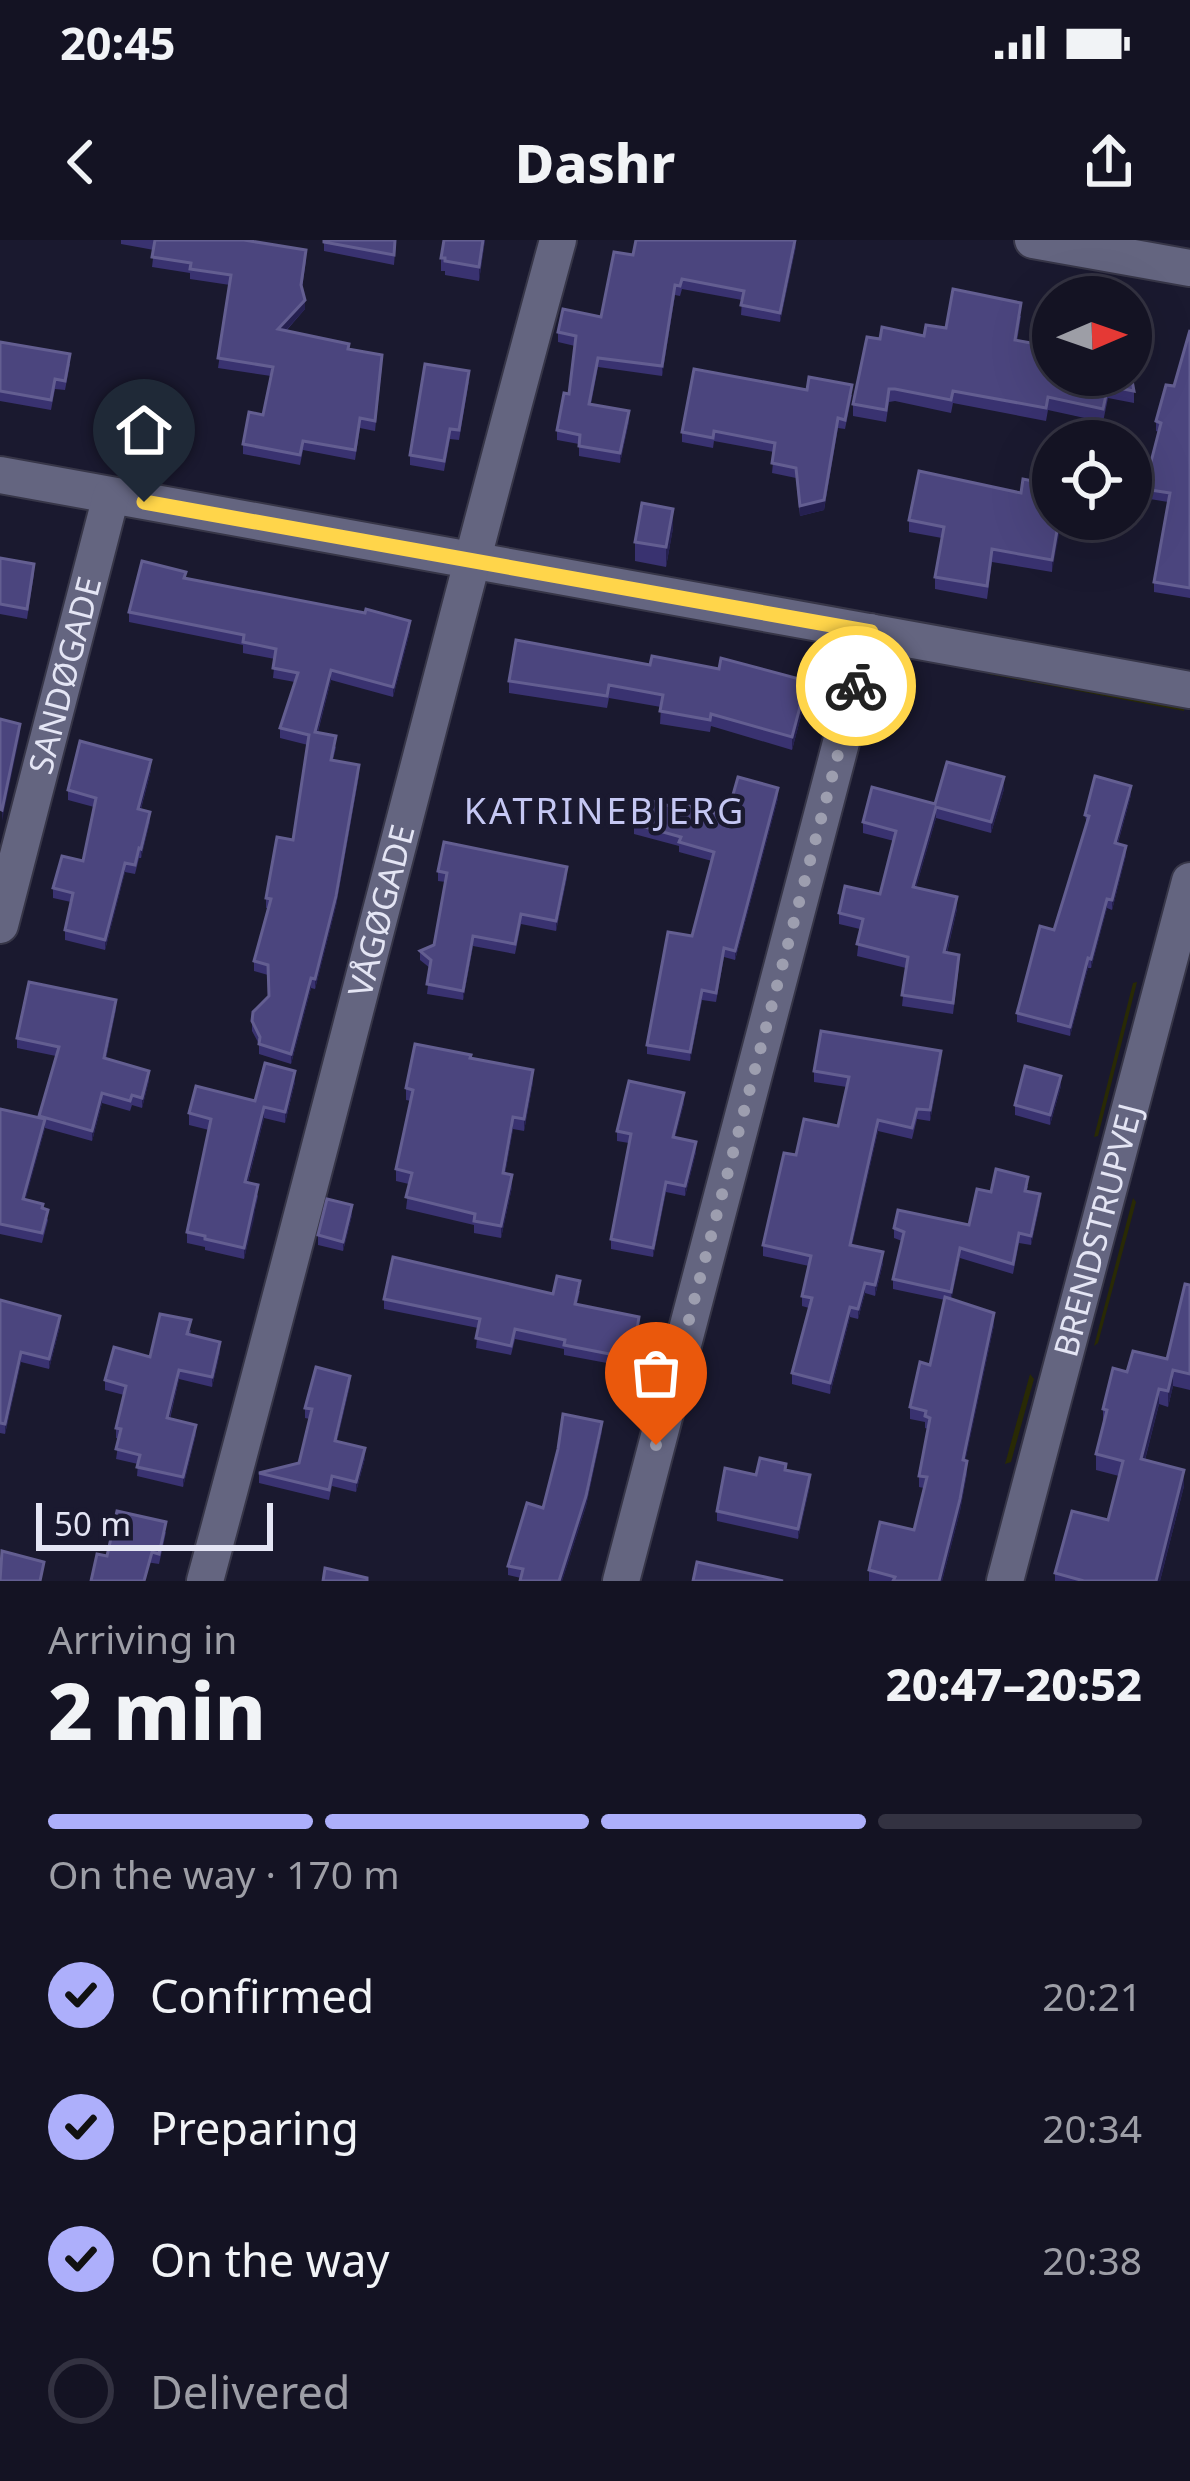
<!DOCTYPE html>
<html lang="en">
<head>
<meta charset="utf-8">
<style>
	:root { --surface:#141323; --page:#212030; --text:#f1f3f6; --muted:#9d9ea6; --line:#333241; --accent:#adaffb }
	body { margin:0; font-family:"Noto Sans",sans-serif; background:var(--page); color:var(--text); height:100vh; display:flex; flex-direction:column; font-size:45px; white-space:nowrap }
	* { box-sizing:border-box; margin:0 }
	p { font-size:39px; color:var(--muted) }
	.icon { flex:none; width:66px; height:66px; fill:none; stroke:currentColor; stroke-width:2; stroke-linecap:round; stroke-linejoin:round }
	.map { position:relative; height:1341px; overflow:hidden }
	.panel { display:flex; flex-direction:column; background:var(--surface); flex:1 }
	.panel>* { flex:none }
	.needle { width:78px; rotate:88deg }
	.tools { position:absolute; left:1032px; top:36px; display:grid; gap:24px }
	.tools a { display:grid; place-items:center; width:120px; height:120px; border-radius:50%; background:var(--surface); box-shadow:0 12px 48px #0002,0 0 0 3px var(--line); font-size:60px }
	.scale { position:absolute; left:36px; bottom:30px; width:237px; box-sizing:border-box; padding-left:12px; border:6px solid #e4e5f4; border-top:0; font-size:33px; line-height:42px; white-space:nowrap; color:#e4e5f4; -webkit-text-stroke:9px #1a192f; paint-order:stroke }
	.pin { position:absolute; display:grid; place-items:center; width:102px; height:102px; color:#fff; margin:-123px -51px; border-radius:50% 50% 50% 0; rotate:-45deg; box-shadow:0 0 12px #0007 }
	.pin .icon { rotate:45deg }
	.courier { position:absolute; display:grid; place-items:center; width:120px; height:120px; margin:-60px; border:9px solid #ffd54a; border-radius:50%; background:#fff; color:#222; box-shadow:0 3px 15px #0007 }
	.overview em { font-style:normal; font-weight:800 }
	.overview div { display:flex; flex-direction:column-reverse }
	.overview { display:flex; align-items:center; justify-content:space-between; height:204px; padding:0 48px }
	h1 { font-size:78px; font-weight:800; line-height:90px }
	.bar { display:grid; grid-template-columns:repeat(4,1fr); gap:18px 12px; align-content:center; height:144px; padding:0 48px }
	.bar i { height:15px; border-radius:9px; background:var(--line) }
	.bar .selected { background:var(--accent) }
	.bar p { grid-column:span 4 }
	ol { padding:0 48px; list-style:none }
	li { display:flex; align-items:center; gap:36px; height:132px }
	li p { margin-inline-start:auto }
	li .icon { padding:12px; border-radius:50%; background:var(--accent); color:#111; stroke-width:4 }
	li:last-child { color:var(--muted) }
	li i { width:66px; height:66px; border:6px solid var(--line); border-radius:50% }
	.status { display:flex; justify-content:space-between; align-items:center; height:84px; padding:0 60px; background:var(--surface); direction:ltr }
	.status svg { height:33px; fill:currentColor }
	header { display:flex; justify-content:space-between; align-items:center; height:156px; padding:0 48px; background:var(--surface); font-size:54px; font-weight:800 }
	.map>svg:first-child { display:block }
	.green { fill:#292a05 }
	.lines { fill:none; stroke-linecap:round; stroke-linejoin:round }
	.street-casing { stroke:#373648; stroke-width:40 }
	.street { stroke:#646580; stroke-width:36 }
	.wall { fill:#393270 }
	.shaded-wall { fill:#252050 }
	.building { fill:#4b457e; stroke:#635e91; stroke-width:3 }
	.done { stroke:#9d9eaf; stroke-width:12; stroke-dasharray:0 21.6 }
	.route { stroke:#ffd54a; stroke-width:15 }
	.labels { text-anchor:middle; stroke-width:9; stroke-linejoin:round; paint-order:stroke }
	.street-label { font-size:33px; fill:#e4e5f4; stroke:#1a192f }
	.neighbourhood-label { font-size:36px; letter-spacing:3px; fill:#c5c7f3; stroke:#1a192f }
</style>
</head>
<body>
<div class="status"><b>20:45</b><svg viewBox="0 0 49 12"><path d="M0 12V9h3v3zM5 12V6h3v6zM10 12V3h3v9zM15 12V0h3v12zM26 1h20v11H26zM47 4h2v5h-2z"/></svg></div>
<header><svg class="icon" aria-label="back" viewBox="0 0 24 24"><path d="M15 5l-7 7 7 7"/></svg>Dashr<svg class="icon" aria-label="share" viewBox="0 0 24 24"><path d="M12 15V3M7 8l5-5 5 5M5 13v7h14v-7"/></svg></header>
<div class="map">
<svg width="1190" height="1341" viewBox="0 0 1190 1341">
	<rect width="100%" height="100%" fill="#1a192f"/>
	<g class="green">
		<polygon points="990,429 1184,466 1184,471 988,434"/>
		<polygon points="1137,742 1098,896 1094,897 1133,743"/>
		<polygon points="1133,958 1136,962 1098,1103 1094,1106"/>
		<polygon points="1030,1134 1034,1139 1011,1222 1005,1224"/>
	</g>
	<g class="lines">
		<g class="street-casing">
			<g id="street">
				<polyline points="1033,0 1190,28"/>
				<polyline points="0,235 1190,450"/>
				<path id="s1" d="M0,685L111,256"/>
				<path id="s2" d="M205,1341C326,895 436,446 558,0"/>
				<polyline points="621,1341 870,392"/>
				<path id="s3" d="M1005,1341L1190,641"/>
			</g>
		</g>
		<use href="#street" class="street"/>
	</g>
	<g class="wall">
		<polygon points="121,0 244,0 306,20 302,48 305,69 286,91 349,109 382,125 375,191 360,188 355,220 303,210 300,225 243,214 243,204 263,175 271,136 218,128 230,45 190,39 190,33 152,27 154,10 121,4"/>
		<polygon points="324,0 396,0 394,25 324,11"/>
		<polygon points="485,0 479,41 445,35 445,31 441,31 441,18"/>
		<polygon points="796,6 780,82 741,75 742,60 682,49 680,56 675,55 662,136 598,127 591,164 629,181 620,223 579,216 579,204 557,200 557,190 569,154 575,106 558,102 558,92 601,77 633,15"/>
		<polygon points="1021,76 1017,101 1134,151 1134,163 1108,158 1103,182 1048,170 1046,181 953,163 951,173 895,161 889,162 886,182 853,176 853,164 880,99 924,96 946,88"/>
		<polygon points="1190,90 1190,358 1154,352 1154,342 1168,262 1144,258 1144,249 1159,192 1156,191 1156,181 1174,146"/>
		<polygon points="0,102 70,124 65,150 55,149 51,170 0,161"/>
		<polygon points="469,141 459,200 450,199 444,231 410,225 410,215"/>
		<polygon points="807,150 852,155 845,189 838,188 824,270 800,276 796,238 772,233 774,212 714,201 713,208 682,202 682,192"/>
		<polygon points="1053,245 1052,332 992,322 987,359 935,349 935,337 942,298 909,292 909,280"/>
		<polygon points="673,288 666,327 635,321 635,302"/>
		<polygon points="0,318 34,334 27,379 0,374"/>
		<polygon points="186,338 410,391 393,457 331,440 318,492 336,507 333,520 359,535 336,666 315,749 311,748 291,824 259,814 259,804 252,791 252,781 268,756 268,735 254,731 254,721 268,668 266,668 266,658 293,600 308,505 280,498 280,488 295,442 273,438 275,419 243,413 243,405 129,382 129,372"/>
		<polygon points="509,441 807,453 792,510 711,486 710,492 660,484 661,467 609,458 607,468 509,453"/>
		<polygon points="151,530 141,569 150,581 141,618 139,618 135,634 125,632 105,710 65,700 65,690 71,662 53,658 53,648 83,621 94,567 68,560 68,550"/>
		<polygon points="1004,549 991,593 936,578 916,647 957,669 947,713 959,726 953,774 902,766 906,728 857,716 860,689 839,684 839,673 880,654 894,601 863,593 863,582"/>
		<polygon points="1131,555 1118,603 1126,615 1112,670 1107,668 1091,728 1088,728 1070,796 1017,782 1017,773 1054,690 1087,585 1085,575"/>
		<polygon points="778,558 735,720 724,717 716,762 702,760 690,821 647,814 647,805 692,696 712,621 679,612 679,606 634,594 634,584 688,571 727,576"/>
		<polygon points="438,631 567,637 556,691 521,684 515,714 473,706 463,760 427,754 430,728 420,720 420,711 434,705 446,642 438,641"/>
		<polygon points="116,769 106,819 149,840 142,868 132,865 130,871 102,863 92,901 45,888 25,960 42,968 48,980 42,1003 0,994 0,869 39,878 56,816 17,808 17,798"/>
		<polygon points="470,818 533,842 524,891 513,889 505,934 512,947 501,998 474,993 474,985 406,969 409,944 396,941 396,929 411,861 406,860 406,848"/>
		<polygon points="941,821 930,881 917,879 912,899 878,891 852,1005 883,1023 875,1056 865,1053 858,1079 850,1077 830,1154 792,1144 792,1133 809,1068 802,1066 802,1056 809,1026 763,1016 763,1005 796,915 838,886 847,847 814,842 814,831"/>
		<polygon points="295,842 285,883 264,878 248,942 258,956 244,1019 205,1010 205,1007 187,1003 187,992 209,890 189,885 189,873 255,861"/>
		<polygon points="1061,846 1050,885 1015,875 1015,865"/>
		<polygon points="684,863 675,897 696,912 685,956 666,952 653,1017 611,1009 611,999 629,903 617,901 617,891"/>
		<polygon points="1028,946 1027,951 1040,964 1031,1005 1019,1003 1013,1034 960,1018 951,1059 994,1085 965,1221 967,1233 960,1271 942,1341 869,1341 869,1330 914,1290 924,1248 919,1247 919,1236 928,1189 925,1188 925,1182 910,1179 910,1167 930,1125 945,1060 893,1049 893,1039 902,1001 894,998 894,988 969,985 991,952"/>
		<polygon points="352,975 343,1011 318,1005 318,995"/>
		<polygon points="1190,1045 1190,1150 1173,1146 1168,1167 1159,1164 1145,1220 1184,1246 1160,1341 1055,1341 1055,1333 1108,1280 1119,1236 1096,1230 1096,1214 1103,1185 1103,1169 1127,1132 1167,1119"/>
		<polygon points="580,1051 577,1064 639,1090 656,1103 650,1131 564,1115 564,1109 515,1099 511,1115 476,1108 478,1088 384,1069 384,1059 553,1054"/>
		<polygon points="0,1060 60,1086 49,1129 21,1122 5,1194 0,1193"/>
		<polygon points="191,1090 190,1095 220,1112 212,1147 179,1139 170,1179 196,1194 183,1247 137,1236 138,1224 116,1219 119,1199 116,1198 116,1188 124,1155 105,1150 105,1140 150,1117"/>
		<polygon points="350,1145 337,1201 365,1218 356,1252 332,1246 329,1260 259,1243 259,1233 299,1223 310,1179 305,1178 305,1168"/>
		<polygon points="602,1191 586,1266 562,1341 520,1341 521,1338 508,1335 508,1326 543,1268"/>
		<polygon points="786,1230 810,1245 798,1299 717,1281 717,1271 756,1235"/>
		<polygon points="166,1292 159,1324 107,1316"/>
	</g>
	<g class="shaded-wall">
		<polygon points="483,0 485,0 479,41 479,27"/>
		<polygon points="796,0 796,6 780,82 780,73"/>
		<polygon points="675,45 675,55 662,136 662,126"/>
		<polygon points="305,60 305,69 278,99 278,89"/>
		<polygon points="629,171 629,181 620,223 620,213"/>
		<polygon points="838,178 824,270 800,276 800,266"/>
		<polygon points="673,269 673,288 666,327 666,307"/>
		<polygon points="1059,279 1062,279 1052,332 1052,320"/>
		<polygon points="410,381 410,391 393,457 393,447"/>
		<polygon points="331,430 331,440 315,502 315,492"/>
		<polygon points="807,441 807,453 792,510 792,497"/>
		<polygon points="20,484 20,495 2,581 2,570"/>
		<polygon points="151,520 151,530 138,579 138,569"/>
		<polygon points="359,525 359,535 336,666 315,749 315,739"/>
		<polygon points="1004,537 1004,549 991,593 991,582"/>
		<polygon points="1131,546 1131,555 1115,612 1115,603"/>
		<polygon points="778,548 778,558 735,720 735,711"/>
		<polygon points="936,567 936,578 913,658 913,647"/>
		<polygon points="150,572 150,581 141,618 141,609"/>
		<polygon points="1126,606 1126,615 1112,670 1112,660"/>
		<polygon points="125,623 125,632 105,710 105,700"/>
		<polygon points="567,627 567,637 556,691 556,681"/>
		<polygon points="957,657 957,669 944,724 944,712"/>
		<polygon points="1107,659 1107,668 1091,728 1091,719"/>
		<polygon points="473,696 473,706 463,760 463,751"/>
		<polygon points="1088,718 1088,728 1070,796 1070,787"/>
		<polygon points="311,738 311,748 291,824 291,814"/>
		<polygon points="702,750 702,760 690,821 690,812"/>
		<polygon points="116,760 116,769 104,828 104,818"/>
		<polygon points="941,811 941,821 930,881 930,870"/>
		<polygon points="533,830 533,842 524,891 524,879"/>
		<polygon points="149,831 149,840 142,868 142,858"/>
		<polygon points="295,831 295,842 285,883 285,872"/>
		<polygon points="1061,836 1061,846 1050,885 1050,875"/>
		<polygon points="102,853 102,863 92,901 92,891"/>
		<polygon points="684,853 684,863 673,907 673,897"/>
		<polygon points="264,867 264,878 245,953 245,942"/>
		<polygon points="513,877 513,889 503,945 503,933"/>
		<polygon points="45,879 45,888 23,969 23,959"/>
		<polygon points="878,880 878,891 850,1015 850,1005"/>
		<polygon points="696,902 696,912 685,956 685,946"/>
		<polygon points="512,935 512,947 501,998 501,986"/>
		<polygon points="666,942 666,952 653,1017 653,1008"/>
		<polygon points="258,945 254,979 244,1019 244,1008"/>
		<polygon points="1040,954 1040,964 1031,1005 1031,996"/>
		<polygon points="352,965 352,975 343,1011 343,1002"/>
		<polygon points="960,1008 960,1018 951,1062 951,1052"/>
		<polygon points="883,1012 883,1023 875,1056 875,1045"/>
		<polygon points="865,1043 865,1053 858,1079 858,1069"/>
		<polygon points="850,1067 850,1077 830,1154 830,1143"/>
		<polygon points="994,1073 994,1085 963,1232 963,1220"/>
		<polygon points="60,1076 60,1086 49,1129 49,1119"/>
		<polygon points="220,1102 220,1112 212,1147 212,1137"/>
		<polygon points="21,1112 21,1122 5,1194 5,1184"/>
		<polygon points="179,1130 179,1139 167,1188 167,1178"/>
		<polygon points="1173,1130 1173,1146 1168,1167 1168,1151"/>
		<polygon points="350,1136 350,1145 335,1210 335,1201"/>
		<polygon points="1159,1149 1159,1164 1141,1235 1141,1219"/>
		<polygon points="602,1182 602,1191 586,1266 562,1341 559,1341"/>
		<polygon points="196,1185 196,1194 183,1247 183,1237"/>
		<polygon points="365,1208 365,1218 356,1252 356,1242"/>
		<polygon points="967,1221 967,1233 960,1271 942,1341 939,1341"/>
		<polygon points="1184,1230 1184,1246 1160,1341 1156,1341"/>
		<polygon points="810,1235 810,1245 798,1299 798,1289"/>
	</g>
	<g class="building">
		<polygon points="154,0 244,0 306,10 301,45 305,60 278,89 349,104 348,109 382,115 375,181 360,178 355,210 303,201 300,215 243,204 249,172 263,175 273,127 218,118 231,35 190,29 191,23 152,17 155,0"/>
		<polygon points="324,0 395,0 394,15 324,2"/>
		<polygon points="444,0 483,0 479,27 445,21 445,18 441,18"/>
		<polygon points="636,0 795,0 780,73 741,65 744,51 682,39 680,46 675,45 662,126 598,118 589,164 629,171 620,213 579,206 580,195 557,190 564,153 569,154 576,96 558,92 563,69 601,77 614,12 633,15"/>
		<polygon points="953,49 1021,63 1015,100 1053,107 1053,135 1131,135 1134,151 1108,146 1103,169 1048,157 1046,168 953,151 951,160 895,149 889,149 886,170 853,164 867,97 880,99 882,87 924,96 926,85 946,88"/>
		<polygon points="1190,90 1190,348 1154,342 1170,253 1144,249 1161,183 1156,181 1166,145 1174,146"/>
		<polygon points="0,102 70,114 65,141 55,139 51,160 0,151"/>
		<polygon points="425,124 469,131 459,190 450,189 444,221 410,215"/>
		<polygon points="694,129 807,150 809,137 852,145 845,180 838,178 824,260 800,266 796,228 772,223 775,203 714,191 713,198 682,192"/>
		<polygon points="919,231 1021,253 1023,239 1053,245 1053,279 1059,279 1052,320 992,309 987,346 935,337 944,287 909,280"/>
		<polygon points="642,263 673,269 666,307 635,302"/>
		<polygon points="0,318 34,324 27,369 0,364"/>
		<polygon points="142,321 186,332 184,338 365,373 366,369 410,381 393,447 331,430 315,492 336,496 331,520 359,525 336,656 315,739 311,738 291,814 259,804 260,797 252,781 253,772 269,756 268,725 254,721 271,659 266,658 277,597 293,600 309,495 280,488 298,433 273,428 276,409 243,402 244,395 129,372"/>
		<polygon points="516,400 650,425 652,416 719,429 721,418 807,441 792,497 711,474 710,480 660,471 663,455 609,445 607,456 509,441"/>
		<polygon points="0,479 20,484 2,570 0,569"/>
		<polygon points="80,501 151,520 138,569 150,572 141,609 139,608 135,625 125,623 105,700 65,690 73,653 53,648 62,616 83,621 96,558 68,550"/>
		<polygon points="947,522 1004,537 991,582 936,567 913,647 957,657 944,712 959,715 953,763 902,755 908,717 857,704 863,679 839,673 845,646 880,654 896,591 863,582 872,547 935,564"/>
		<polygon points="1095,536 1131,546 1115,603 1126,606 1112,660 1107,659 1091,719 1088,718 1070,787 1017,773 1040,686 1054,690 1089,576 1085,575"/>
		<polygon points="738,537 778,548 735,711 724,708 716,753 702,750 690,812 647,805 668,692 692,696 714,612 679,602 681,597 634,584 641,558 688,571 689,566 727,576"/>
		<polygon points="444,602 567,627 556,681 521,674 515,704 473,696 463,751 427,744 431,720 420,711 434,705 447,633 438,631"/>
		<polygon points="29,742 116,760 104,818 149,831 142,858 132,855 130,861 102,853 92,891 39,876 59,807 17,798"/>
		<polygon points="821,791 941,811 930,870 917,869 912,888 878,880 850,1005 883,1012 875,1045 865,1043 858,1069 850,1067 830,1143 792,1133 812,1058 802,1056 811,1016 763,1005 784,913 796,915 804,879 838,886 849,837 814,831"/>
		<polygon points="415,804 471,815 470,818 533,830 524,879 513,877 503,933 512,935 501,986 474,981 475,974 406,957 412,933 396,929 413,850 406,848"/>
		<polygon points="265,823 295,831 285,872 264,867 245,942 258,945 244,1008 205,999 205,996 187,992 211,879 189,873 196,846 255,861"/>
		<polygon points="1025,826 1061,836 1050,875 1015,865"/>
		<polygon points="629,841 684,853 673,897 696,902 685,946 666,942 653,1008 611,999 631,894 617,891"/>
		<polygon points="0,869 45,879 23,959 43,964 42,968 48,970 42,993 0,984"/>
		<polygon points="996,929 1028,937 1025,951 1040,954 1031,996 1019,993 1013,1024 960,1008 951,1052 893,1039 904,992 894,988 898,970 969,985 977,949 991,952"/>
		<polygon points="327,959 352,965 343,1002 318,995"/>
		<polygon points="393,1017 553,1054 557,1036 580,1041 575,1064 639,1077 637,1089 656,1093 650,1122 564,1105 565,1100 515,1089 511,1106 476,1098 480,1079 384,1059"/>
		<polygon points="1185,1044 1190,1045 1190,1134 1173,1130 1168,1151 1159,1149 1141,1219 1184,1230 1156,1341 1084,1341 1055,1333 1072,1271 1108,1280 1123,1221 1096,1214 1107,1170 1103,1169 1113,1128 1127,1132 1133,1111 1167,1119"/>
		<polygon points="945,1057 994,1073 963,1220 967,1221 960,1259 939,1341 893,1341 895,1337 869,1330 880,1282 914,1290 927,1237 919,1236 930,1178 925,1176 926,1171 910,1167 920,1122 930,1125"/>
		<polygon points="0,1060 60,1076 49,1119 21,1112 5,1184 0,1183"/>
		<polygon points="160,1074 191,1080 187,1094 220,1102 212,1137 179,1130 167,1178 196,1185 183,1237 137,1227 140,1215 116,1209 121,1189 116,1188 126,1146 105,1140 114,1107 150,1117"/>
		<polygon points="316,1127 350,1136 335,1201 365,1208 356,1242 332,1236 329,1250 259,1233 299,1223 312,1169 305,1168"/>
		<polygon points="563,1174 602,1182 586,1256 559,1341 520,1341 523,1329 508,1326 527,1263 543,1268 558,1209"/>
		<polygon points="760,1218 786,1224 785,1230 810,1235 798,1289 717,1271 725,1228 756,1235"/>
		<polygon points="117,1271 166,1282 159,1314 152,1312 144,1341 91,1341 97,1314 107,1316"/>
		<polygon points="2,1311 44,1322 40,1341 0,1341"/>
		<polygon points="697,1322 783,1341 693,1341"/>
		<polygon points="325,1328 367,1338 367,1341 323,1341"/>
	</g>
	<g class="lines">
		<polyline class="done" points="656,1205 856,446"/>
		<polyline class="route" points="144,262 871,392 856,446"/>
	</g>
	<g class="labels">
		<g class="street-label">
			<text dy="12" stroke="none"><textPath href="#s1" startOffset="258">SANDØGADE</textPath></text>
			<text dy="12" stroke="none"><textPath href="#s2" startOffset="693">VÅGØGADE</textPath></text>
			<text dy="12" stroke="none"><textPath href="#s3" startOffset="363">BRENDSTRUPVEJ</textPath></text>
		</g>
		<g class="neighbourhood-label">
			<text x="605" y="584">KATRINEBJERG</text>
		</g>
	</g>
</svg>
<div class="tools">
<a><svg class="needle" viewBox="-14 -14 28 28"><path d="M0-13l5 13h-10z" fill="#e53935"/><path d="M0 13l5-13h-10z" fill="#9d9ea6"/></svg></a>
<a><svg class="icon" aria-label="locate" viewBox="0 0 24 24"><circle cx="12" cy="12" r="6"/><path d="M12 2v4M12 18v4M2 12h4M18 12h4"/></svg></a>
</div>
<div class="scale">50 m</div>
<div class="pin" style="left:656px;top:1205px;background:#ea580c"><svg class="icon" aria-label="bag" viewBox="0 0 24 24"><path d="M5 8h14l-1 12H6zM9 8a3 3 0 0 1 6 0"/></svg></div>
<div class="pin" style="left:144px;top:262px;background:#1f2937"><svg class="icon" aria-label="home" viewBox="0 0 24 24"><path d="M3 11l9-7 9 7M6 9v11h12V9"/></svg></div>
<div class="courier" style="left:856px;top:446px"><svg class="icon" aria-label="bike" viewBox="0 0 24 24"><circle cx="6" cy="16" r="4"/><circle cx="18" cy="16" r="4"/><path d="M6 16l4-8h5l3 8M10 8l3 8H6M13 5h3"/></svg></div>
</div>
<section class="panel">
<div class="overview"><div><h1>2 min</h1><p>Arriving in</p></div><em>20:47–20:52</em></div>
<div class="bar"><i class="selected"></i><i class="selected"></i><i class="selected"></i><i></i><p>On the way · 170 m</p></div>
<ol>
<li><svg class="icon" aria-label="check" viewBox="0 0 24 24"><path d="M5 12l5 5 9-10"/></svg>Confirmed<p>20:21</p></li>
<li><svg class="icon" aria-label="check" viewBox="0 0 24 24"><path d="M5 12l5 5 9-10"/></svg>Preparing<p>20:34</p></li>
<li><svg class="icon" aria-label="check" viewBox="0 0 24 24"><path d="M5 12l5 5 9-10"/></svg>On the way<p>20:38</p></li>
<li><i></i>Delivered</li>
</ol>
</section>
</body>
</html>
